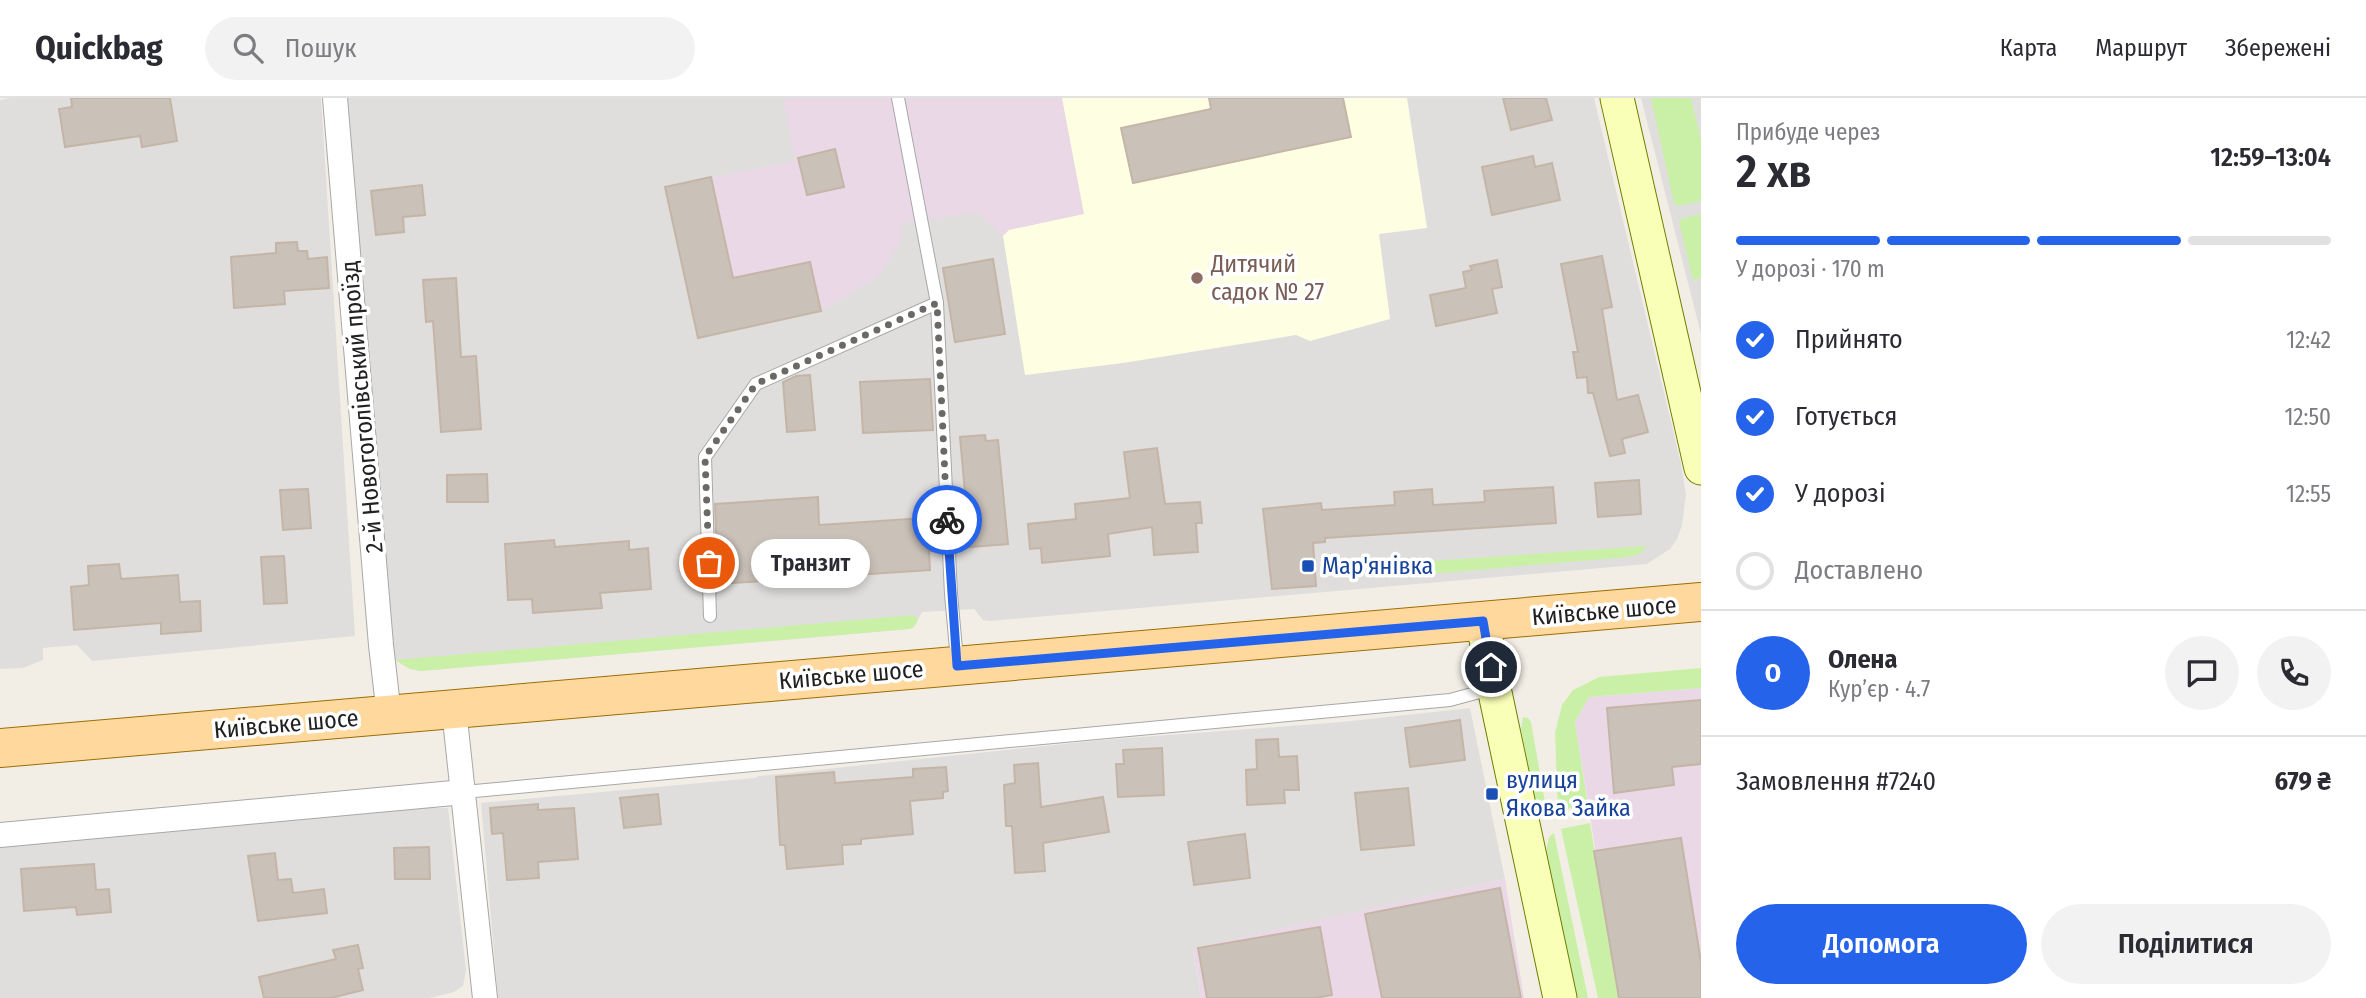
<!DOCTYPE html>
<html lang="uk">
<head>
<meta charset="utf-8">
<style>
	:root { --surface:#fff; --page:#f2f2f3; --text:#2b2b33; --muted:#7c7c81; --line:#e1e1e2; --accent:#2563eb }
	body { margin:0; font-family:"Fira Sans Condensed",sans-serif; background:var(--page); color:var(--text); height:100vh; display:flex; flex-direction:column; font-size:26px; white-space:nowrap }
	* { box-sizing:border-box; margin:0 }
	p { font-size:23px; color:var(--muted) }
	.icon { flex:none; width:38px; height:38px; fill:none; stroke:currentColor; stroke-width:2; stroke-linecap:round; stroke-linejoin:round }
	.map { position:relative; flex:1; overflow:hidden }
	.sheet { display:flex; flex-direction:column; background:var(--surface); width:665px }
	.sheet>* { flex:none }
	.pin { position:absolute; display:grid; place-items:center; width:60px; height:60px; color:#fff; margin:-30px; border:4px solid #fff; border-radius:50%; box-shadow:0 2px 7px #0007 }
	.courier { position:absolute; display:grid; place-items:center; width:70px; height:70px; margin:-35px; border:5px solid #2563eb; border-radius:50%; background:#fff; color:#222; box-shadow:0 2px 9px #0007 }
	.bubble { position:absolute; height:49px; border-radius:24px; background:var(--surface); box-shadow:0 4px 10px #0003; font-size:23px; font-weight:600; line-height:49px; text-align:center }
	.overview em { font-style:normal; font-weight:600 }
	.overview div { display:flex; flex-direction:column-reverse }
	.overview { display:flex; align-items:center; justify-content:space-between; height:119px; padding:0 35px }
	h1 { font-size:46px; font-weight:600; line-height:52px }
	.bar { display:grid; grid-template-columns:repeat(4,1fr); gap:10px 7px; align-content:center; height:84px; padding:0 35px }
	.bar i { height:9px; border-radius:5px; background:var(--line) }
	.bar .active { background:var(--accent) }
	.bar p { grid-column:span 4 }
	.line { display:flex; align-items:center; gap:18px; padding:0 35px; border-top:2px solid var(--line) }
	.line div { flex:1 }
	.round { display:grid; place-items:center; flex:none; width:74px; height:74px; border-radius:37px; background:var(--page) }
	ol { padding:0 35px; list-style:none }
	li { display:flex; align-items:center; gap:21px; height:77px }
	li p { margin-inline-start:auto }
	li .icon { padding:7px; border-radius:50%; background:var(--accent); color:#fff; stroke-width:4 }
	li:last-child { color:var(--muted) }
	li i { width:38px; height:38px; border:4px solid var(--line); border-radius:50% }
	.primary-button { display:flex; gap:14px; margin-top:auto; padding:14px 35px }
	.primary-button a { flex:1; height:80px; border-radius:42px; background:var(--accent); color:#fff; font-size:28px; font-weight:600; line-height:80px; text-align:center }
	.primary-button a+a { background:var(--page); color:var(--text) }
	header { display:flex; align-items:center; gap:42px; box-sizing:border-box; height:98px; padding:0 35px; background:var(--surface); border-bottom:2px solid var(--line) }
	header strong { font-size:33px }
	nav { display:flex; gap:38px; margin-inline-start:auto; font-size:24px }
	.search { width:490px; height:63px; background:var(--page); display:flex; align-items:center; gap:18px; box-sizing:border-box; padding:0 24px; border-radius:38px; color:var(--muted); font-size:26px }
	main { display:flex; flex:1; min-height:0 }
	.map>svg:first-child { display:block }
	.residential { fill:#dfdedd }
	.industrial { fill:#ebd8e7 }
	.education { fill:#feffe2 }
	.grass { fill:#caf0a8 }
	.building { fill:#cac1b9; stroke:#c5b5a7; stroke-width:2 }
	.lines { fill:none; stroke-linecap:round; stroke-linejoin:round }
	.lane-casing { stroke:#a8a8a8; stroke-width:14 }
	.street-casing { stroke:#a8a8a8; stroke-width:26 }
	.secondary-casing { stroke:#6e7f00; stroke-width:35 }
	.primary-casing { stroke:#9d6e00; stroke-width:40 }
	.lane { stroke:#fff; stroke-width:12 }
	.street { stroke:#fff; stroke-width:24 }
	.secondary { stroke:#f9ffb7; stroke-width:33 }
	.primary { stroke:#ffd89e; stroke-width:38 }
	.done { stroke:#6a6966; stroke-width:7; stroke-dasharray:0 12.6 }
	.route { stroke:#2563eb; stroke-width:9 }
	.education-dot { fill:#8d6e63; stroke:#fff; stroke-width:2.5 }
	.transit-dot { fill:#1a4fb4; stroke:#fff; stroke-width:2.5 }
	.labels { text-anchor:middle; stroke-width:7; stroke-linejoin:round; paint-order:stroke }
	.education-label { font-size:24px; fill:#785e54; stroke:#fff; text-anchor:start }
	.street-label { font-size:24px; fill:#212121; stroke:#fff }
	.transit-label { font-size:24px; fill:#164399; stroke:#fff; text-anchor:start }
</style>
</head>
<body>
<header>
<strong>Quickbag</strong>
<div class="search"><svg class="icon" aria-label="search" viewBox="0 0 24 24"><circle cx="10" cy="10" r="6"/><path d="M15 15l6 6"/></svg>Пошук</div>
<nav><a>Карта</a><a>Маршрут</a><a>Збережені</a></nav>
</header>
<main>
<div class="map">
<svg width="1701" height="900" viewBox="0 0 1701 900">
	<rect width="100%" height="100%" fill="#f2eee6"/>
	<g class="residential">
		<polygon points="10,0 321,0 355,538 92,563 77,547 43,550 43,562 23,570 0,571 0,2"/>
		<polygon points="342,0 1594,0 1681,366 1686,397 1682,427 1677,441 1670,451 1647,466 990,523 983,522 974,511 922,514 914,529 909,531 421,573 410,571 395,562 386,547"/>
		<polygon points="1641,0 1701,0 1701,236"/>
		<polygon points="1470,610 1505,781 1193,851 1201,900 498,900 481,705 755,680 759,678 1102,642 1342,624"/>
		<polygon points="426,710 448,710 466,872 463,888 454,894 430,900 0,900 0,747"/>
	</g>
	<g class="industrial">
		<polygon points="783,0 1062,0 1084,116 1009,132 1003,138 977,114 903,125 899,147 876,180 821,213 698,239 665,89 796,63"/>
		<polygon points="1701,590 1701,900 1619,900 1575,624 1589,599"/>
		<polygon points="1505,781 1524,900 1201,900 1193,850"/>
	</g>
	<polygon class="education" points="1062,0 1407,0 1427,130 1379,136 1390,221 1310,243 1296,237 1123,265 1025,277 1003,138 1009,132 1084,116"/>
	<g class="grass">
		<polygon points="1651,0 1691,0 1701,42 1701,103 1678,108 1674,105"/>
		<polygon points="1701,116 1701,180 1693,182 1679,124 1681,121"/>
		<polygon points="1647,448 1641,455 1628,459 1417,477 1417,464"/>
		<polygon points="914,517 918,522 914,529 909,531 421,573 410,571 395,562"/>
		<polygon points="1701,570 1701,590 1589,599 1575,624 1588,708 1558,712 1555,635 1562,607 1573,592 1599,579"/>
		<polygon points="1523,619 1528,620 1531,624 1546,710 1535,703 1521,631"/>
		<polygon points="1590,725 1619,900 1598,900 1561,731"/>
		<polygon points="1554,735 1588,900 1575,900 1546,754 1549,739"/>
	</g>
	<g class="building">
		<polygon points="71,0 170,0 177,43 142,49 140,38 65,49 59,11 72,9"/>
		<polygon points="1209,0 1343,0 1351,39 1133,85 1121,30 1211,11"/>
		<polygon points="1503,0 1546,0 1552,22 1511,32"/>
		<polygon points="835,51 844,89 807,97 798,60"/>
		<polygon points="1533,58 1535,69 1552,65 1560,102 1492,117 1482,69"/>
		<polygon points="711,79 733,180 810,164 821,213 698,240 665,89"/>
		<polygon points="422,87 425,117 403,119 404,134 376,137 371,93"/>
		<polygon points="297,144 298,153 307,153 308,161 327,159 329,190 284,193 285,206 234,210 231,159 276,155 276,145"/>
		<polygon points="1602,158 1612,209 1602,211 1617,302 1638,297 1648,334 1622,341 1625,355 1610,358 1593,295 1588,295 1587,279 1577,280 1573,254 1578,254 1561,166"/>
		<polygon points="993,161 1005,236 955,244 943,170"/>
		<polygon points="1497,162 1502,189 1492,191 1497,215 1436,228 1430,197 1466,190 1463,174 1472,172 1470,168"/>
		<polygon points="456,180 461,259 476,258 481,331 441,334 433,223 426,224 423,182"/>
		<polygon points="810,277 815,332 787,334 783,284 796,278"/>
		<polygon points="930,281 933,332 863,335 860,284"/>
		<polygon points="985,337 986,343 998,342 1008,446 958,450 956,417 967,417 960,339"/>
		<polygon points="1157,350 1165,406 1200,404 1202,425 1196,425 1198,454 1154,457 1152,429 1108,436 1110,458 1042,465 1041,450 1030,451 1028,426 1076,421 1075,406 1130,400 1124,354"/>
		<polygon points="487,376 488,404 447,404 447,377"/>
		<polygon points="1639,382 1641,416 1598,419 1595,385"/>
		<polygon points="1553,389 1556,425 1325,440 1325,444 1313,445 1316,488 1272,491 1263,411 1321,405 1322,412 1395,407 1394,394 1432,391 1433,407 1485,404 1484,393"/>
		<polygon points="308,391 311,430 283,432 280,392"/>
		<polygon points="818,399 819,427 939,419 940,452 929,453 930,472 718,486 715,406"/>
		<polygon points="554,442 555,449 629,443 629,452 648,450 651,491 600,495 602,510 533,515 532,501 508,502 505,446"/>
		<polygon points="284,458 287,505 264,506 261,459"/>
		<polygon points="119,466 121,481 178,477 180,504 200,503 201,533 161,536 161,525 74,532 71,489 89,487 88,468"/>
		<polygon points="1701,602 1701,666 1672,669 1674,687 1614,695 1607,610"/>
		<polygon points="1460,622 1465,662 1410,669 1405,630"/>
		<polygon points="1278,641 1279,659 1297,658 1299,692 1284,692 1285,705 1247,707 1246,672 1257,671 1256,642"/>
		<polygon points="1162,650 1164,697 1118,699 1116,666 1124,666 1123,652"/>
		<polygon points="1038,665 1041,709 1103,699 1109,734 1043,745 1045,773 1015,775 1012,728 1006,728 1004,687 1015,685 1014,667"/>
		<polygon points="946,669 948,693 943,694 943,700 910,703 913,736 861,741 861,746 842,747 843,766 787,771 785,747 780,747 776,679 834,674 835,685 913,679 913,671"/>
		<polygon points="1408,690 1414,747 1361,752 1355,695"/>
		<polygon points="658,696 661,726 624,730 620,700"/>
		<polygon points="538,706 538,712 574,710 578,761 538,764 539,780 507,782 503,735 492,736 490,710"/>
		<polygon points="1245,736 1250,780 1194,787 1188,744"/>
		<polygon points="1681,740 1701,864 1701,900 1619,900 1594,753"/>
		<polygon points="429,749 430,781 395,781 394,750"/>
		<polygon points="275,755 278,782 291,781 293,795 324,791 327,815 258,823 248,758"/>
		<polygon points="94,766 96,792 109,791 111,814 77,817 76,809 24,813 21,771"/>
		<polygon points="1500,790 1521,900 1382,900 1365,816"/>
		<polygon points="1320,829 1332,897 1315,900 1207,900 1198,850"/>
		<polygon points="358,847 363,870 358,871 363,892 331,900 264,900 259,879 336,861 333,852"/>
	</g>
	<g class="lines">
		<g class="lane-casing">
			<g id="lane">
				<polyline points="898,0 937,205 951,496 957,562"/>
				<polyline points="710,518 705,359 756,286 937,205"/>
				<polyline points="464,694 1450,602 1494,590"/>
			</g>
		</g>
		<g class="street-casing">
			<g id="street">
				<polyline points="335,0 381,547 389,617"/>
				<polyline points="454,612 485,900"/>
				<polyline points="0,737 464,694"/>
			</g>
		</g>
		<g class="secondary-casing">
			<g id="secondary">
				<polyline points="1617,0 1701,370"/>
				<polyline points="1483,523 1494,590 1560,900"/>
			</g>
		</g>
		<g class="primary-casing">
			<polyline id="primary" points="0,650 1701,504"/>
		</g>
		<use href="#lane" class="lane"/>
		<use href="#street" class="street"/>
		<use href="#secondary" class="secondary"/>
		<use href="#primary" class="primary"/>
	</g>
	<g class="lines">
		<polyline class="done" points="709,465 705,359 756,286 937,205 947,422"/>
		<polyline class="route" points="947,422 957,568 1483,523 1491,569"/>
	</g>
	<circle class="education-dot" cx="1197" cy="180" r="7"/>
	<g class="transit-dot">
		<rect x="1301" y="461" width="14" height="14" rx="3.5"/>
		<rect x="1485" y="689" width="14" height="14" rx="3.5"/>
	</g>
	<g class="labels">
		<g class="education-label">
			<text x="1211" y="174">Дитячий<tspan x="1211" dy="28">садок № 27</tspan></text>
		</g>
		<g class="street-label">
			<text transform="translate(362 309) rotate(-95)" y="8">2-й Новогоголівський проїзд</text>
			<text transform="translate(1604 513) rotate(-5)" y="8">Київське шосе</text>
			<text transform="translate(851 577) rotate(-5)" y="8">Київське шосе</text>
			<text transform="translate(286 626) rotate(-5)" y="8">Київське шосе</text>
		</g>
		<g class="transit-label">
			<text x="1322" y="476">Мар'янівка</text>
			<text x="1506" y="690">вулиця<tspan x="1506" dy="28">Якова Зайка</tspan></text>
		</g>
	</g>
</svg>
<div class="pin" style="left:709px;top:465px;background:#ea580c"><svg class="icon" aria-label="bag" viewBox="0 0 24 24"><path d="M5 8h14l-1 12H6zM9 8a3 3 0 0 1 6 0"/></svg></div>
<div class="pin" style="left:1491px;top:569px;background:#1f2937"><svg class="icon" aria-label="home" viewBox="0 0 24 24"><path d="M3 11l9-7 9 7M6 9v11h12V9"/></svg></div>
<div class="courier" style="left:947px;top:422px"><svg class="icon" aria-label="bike" viewBox="0 0 24 24"><circle cx="6" cy="16" r="4"/><circle cx="18" cy="16" r="4"/><path d="M6 16l4-8h5l3 8M10 8l3 8H6M13 5h3"/></svg></div>
<div class="bubble" style="left:751px;top:441px;width:119px">Транзит</div>
</div>
<section class="sheet">
<div class="overview"><div><h1>2 хв</h1><p>Прибуде через</p></div><em>12:59–13:04</em></div>
<div class="bar"><i class="active"></i><i class="active"></i><i class="active"></i><i></i><p>У дорозі · 170 m</p></div>
<ol>
<li><svg class="icon" aria-label="check" viewBox="0 0 24 24"><path d="M5 12l5 5 9-10"/></svg>Прийнято<p>12:42</p></li>
<li><svg class="icon" aria-label="check" viewBox="0 0 24 24"><path d="M5 12l5 5 9-10"/></svg>Готується<p>12:50</p></li>
<li><svg class="icon" aria-label="check" viewBox="0 0 24 24"><path d="M5 12l5 5 9-10"/></svg>У дорозі<p>12:55</p></li>
<li><i></i>Доставлено</li>
</ol>
<div class="line" style="height:126px"><b class="round" style="background:var(--accent);color:#fff">О</b><div><b>Олена</b><p>Кур’єр · 4.7</p></div><a class="round"><svg class="icon" aria-label="chat" viewBox="0 0 24 24"><path d="M4 5h16v11H9l-5 4z"/></svg></a><a class="round"><svg class="icon" aria-label="phone" viewBox="0 0 24 24"><path d="M5 4h4l2 5-3 2q2 4 5 5l2-3 5 2v4C11 20 4 13 5 4z"/></svg></a></div>
<div class="line" style="height:91px"><div>Замовлення #7240</div><b>679 ₴</b></div>
<div class="primary-button"><a>Допомога</a><a>Поділитися</a></div>
</section>
</main>
</body>
</html>
